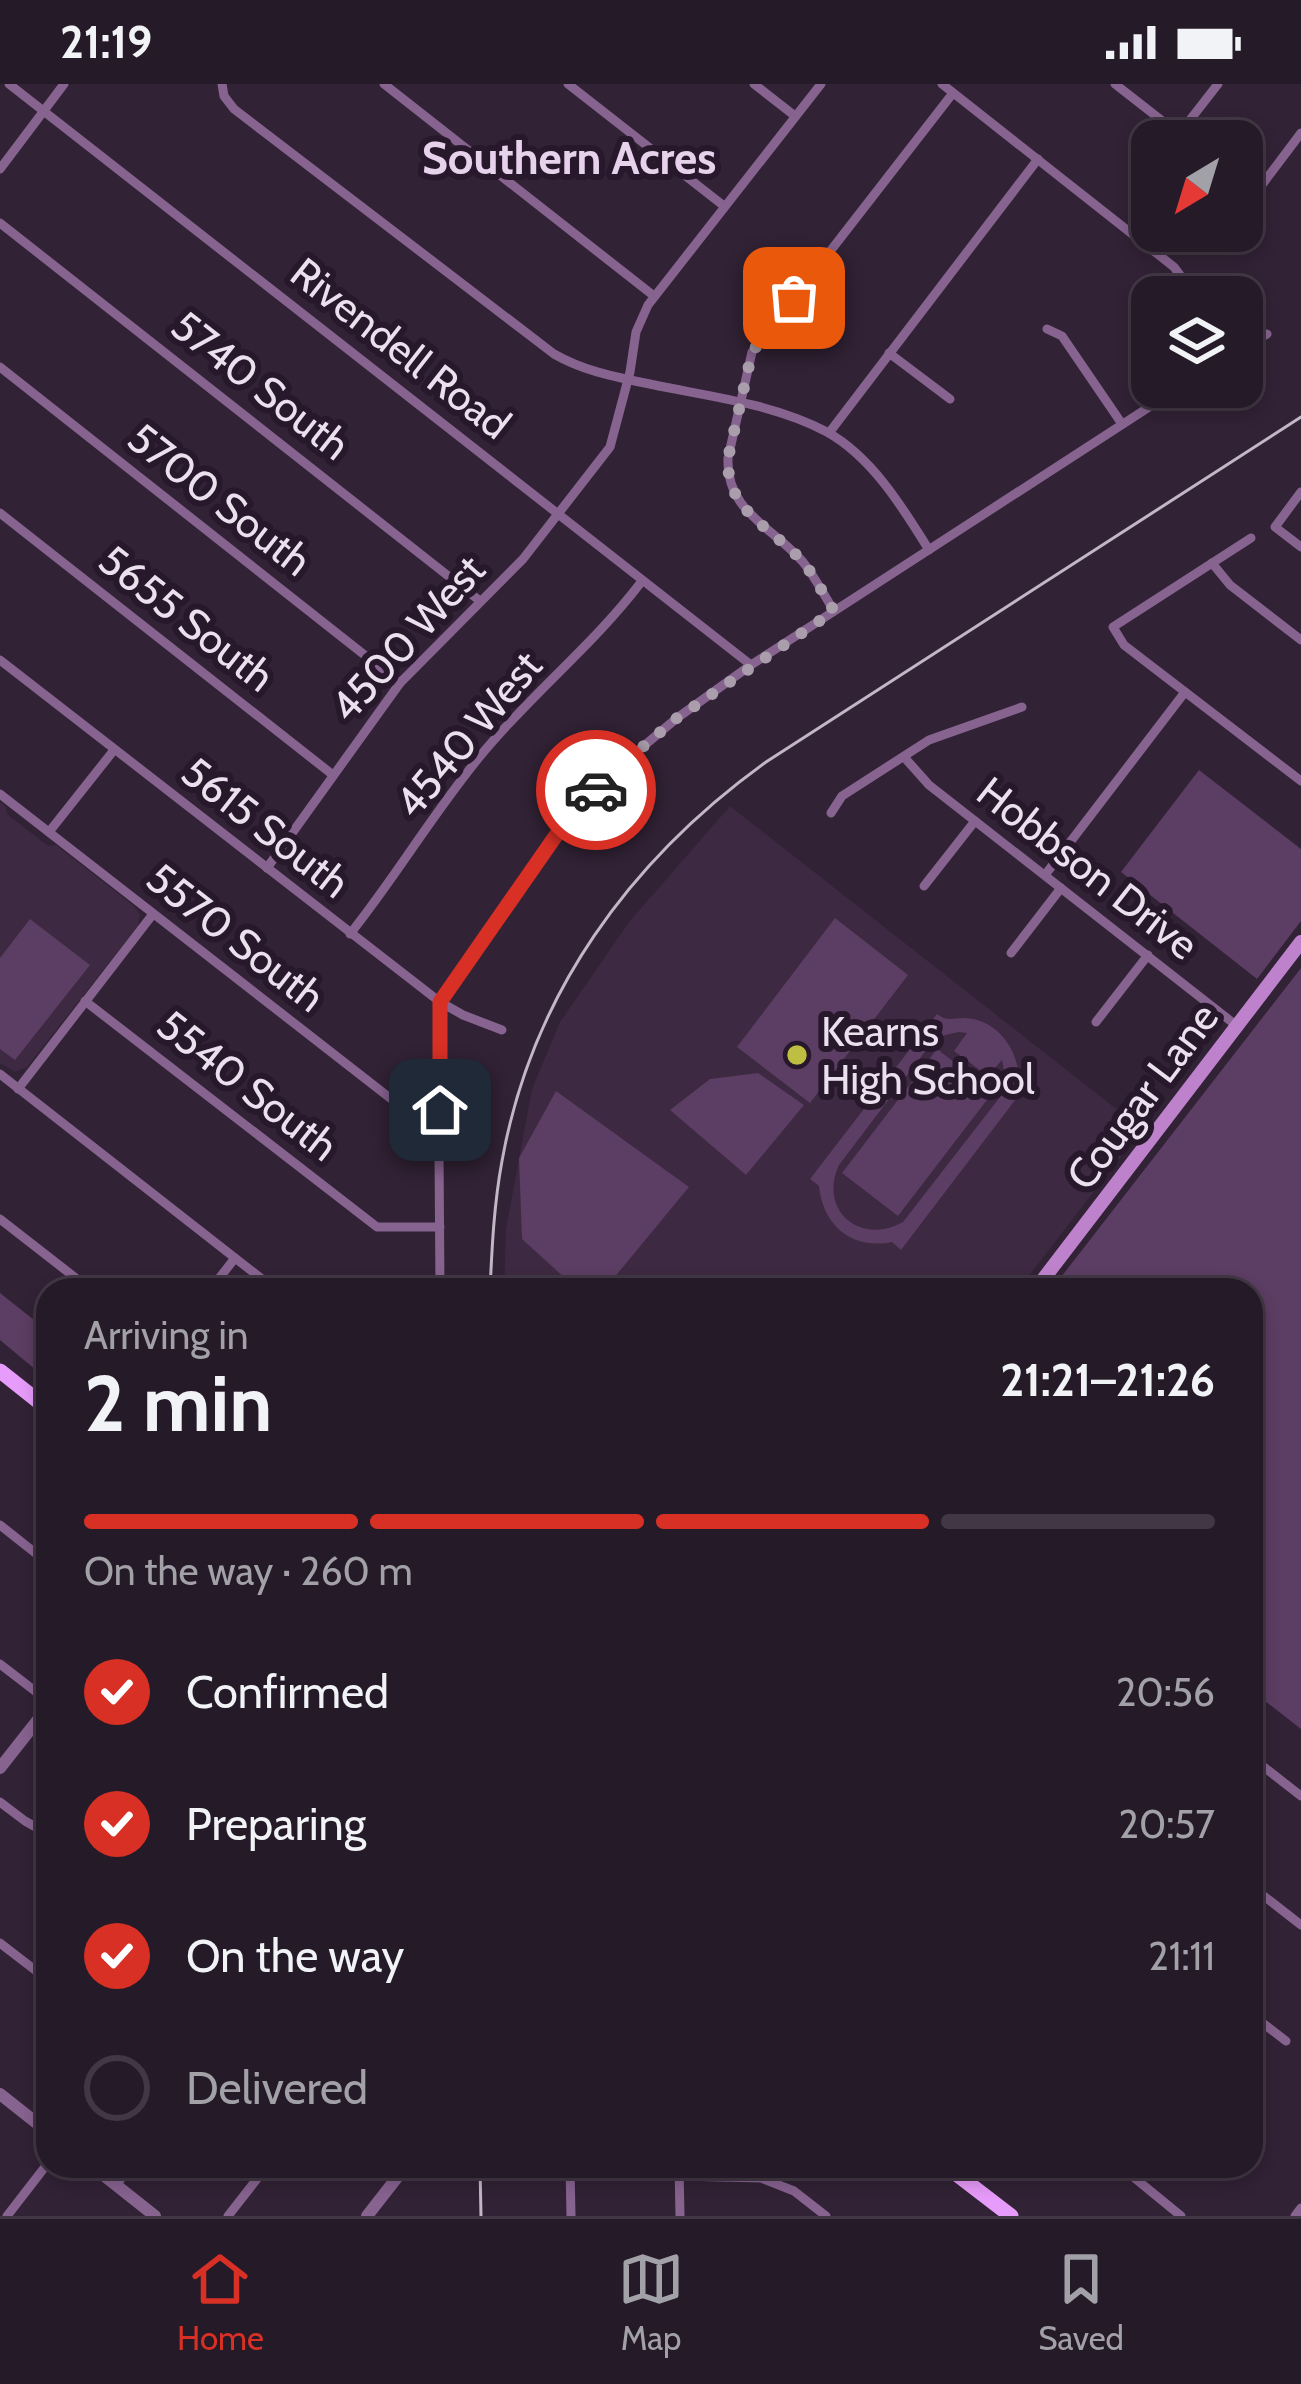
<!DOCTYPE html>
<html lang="en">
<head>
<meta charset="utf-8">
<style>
	:root { --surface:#251a28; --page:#312734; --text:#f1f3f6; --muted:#a3a1a8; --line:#423845; --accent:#d93025 }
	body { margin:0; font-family:Cabin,sans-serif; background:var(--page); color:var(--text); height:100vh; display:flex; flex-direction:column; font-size:45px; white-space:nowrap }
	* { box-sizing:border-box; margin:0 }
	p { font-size:39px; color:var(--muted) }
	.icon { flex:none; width:66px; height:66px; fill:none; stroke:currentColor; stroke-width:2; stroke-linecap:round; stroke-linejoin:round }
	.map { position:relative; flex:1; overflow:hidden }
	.drawer { position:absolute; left:36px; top:1194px; width:1227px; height:900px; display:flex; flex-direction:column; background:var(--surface); border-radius:36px; box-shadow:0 6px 18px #0003,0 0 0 3px var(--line) }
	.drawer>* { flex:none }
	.needle { width:78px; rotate:218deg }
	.buttons { position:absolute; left:1131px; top:36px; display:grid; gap:24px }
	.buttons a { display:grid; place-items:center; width:132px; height:132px; border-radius:24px; background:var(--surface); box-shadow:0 6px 18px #0003,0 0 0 3px var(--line); font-size:60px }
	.pin { position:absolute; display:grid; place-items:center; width:102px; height:102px; color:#fff; margin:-51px; border-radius:24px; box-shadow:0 6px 18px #0006 }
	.courier { position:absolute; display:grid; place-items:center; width:120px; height:120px; margin:-60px; border:9px solid #d93025; border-radius:50%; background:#fff; color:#222; box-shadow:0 3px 15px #0007 }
	.overview em { font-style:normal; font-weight:700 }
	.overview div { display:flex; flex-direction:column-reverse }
	.overview { display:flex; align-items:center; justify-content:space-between; height:204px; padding:0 48px }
	h1 { font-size:78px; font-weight:700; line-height:90px }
	.bar { display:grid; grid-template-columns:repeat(4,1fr); gap:18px 12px; align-content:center; height:144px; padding:0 48px }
	.bar i { height:15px; border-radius:9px; background:var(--line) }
	.bar .on { background:var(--accent) }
	.bar p { grid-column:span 4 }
	ol { padding:0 48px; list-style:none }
	li { display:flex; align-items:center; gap:36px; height:132px }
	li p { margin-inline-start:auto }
	li .icon { padding:12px; border-radius:50%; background:var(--accent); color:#fff; stroke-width:4 }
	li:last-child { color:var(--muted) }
	li i { width:66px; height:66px; border:6px solid var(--line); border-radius:50% }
	.status { display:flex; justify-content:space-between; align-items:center; height:84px; padding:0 60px; background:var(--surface); direction:ltr }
	.status svg { height:33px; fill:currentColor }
	.dock { display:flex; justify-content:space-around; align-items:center; height:168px; border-top:3px solid var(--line); background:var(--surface); font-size:33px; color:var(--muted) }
	.dock a { display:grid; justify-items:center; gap:6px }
	.dock .on { color:var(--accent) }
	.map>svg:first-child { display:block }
	.built { fill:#3d2941 }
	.green { fill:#5c3d63; fill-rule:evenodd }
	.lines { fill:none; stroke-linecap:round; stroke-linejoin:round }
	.minor { stroke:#876390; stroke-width:9 }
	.tertiary { stroke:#876390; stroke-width:12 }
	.secondary { stroke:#be82cc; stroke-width:14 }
	.primary { stroke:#e79bfa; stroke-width:15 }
	.rail { stroke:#c2b7c5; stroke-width:3 }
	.done { stroke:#aa9ead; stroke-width:12; stroke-dasharray:0 21.6 }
	.route { stroke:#d93025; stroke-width:15 }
	.poi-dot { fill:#bebf42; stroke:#27182b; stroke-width:4.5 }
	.labels { text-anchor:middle; stroke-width:12; stroke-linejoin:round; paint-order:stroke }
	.street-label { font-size:42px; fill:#ebe1ee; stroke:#27182b }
	.poi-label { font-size:42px; fill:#ebe1ee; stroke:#27182b; text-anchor:start }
	.neighbourhood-label { font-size:45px; font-weight:bold; fill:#e6d2eb; stroke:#27182b }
</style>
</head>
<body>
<div class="status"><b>21:19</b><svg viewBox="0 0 49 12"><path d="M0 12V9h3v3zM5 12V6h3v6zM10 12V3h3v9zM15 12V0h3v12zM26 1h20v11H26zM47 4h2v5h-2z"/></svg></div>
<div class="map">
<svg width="1301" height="2132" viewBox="0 0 1301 2132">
	<rect width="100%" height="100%" fill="#312235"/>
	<g class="built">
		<polygon points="0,718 6,723 7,730 48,762 56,761 134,822 140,831 138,842 27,983 15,988 0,979"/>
		<polygon points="730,722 1142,1045 1018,1206 504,1206 506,1145 532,1005 560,938 629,838"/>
	</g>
	<g class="green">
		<polygon points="1199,686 1301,765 1301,837 1257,895 1121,788"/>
		<polygon points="835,834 908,891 810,1019 737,963"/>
		<polygon points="30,835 90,881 15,976 0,965 0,874"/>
		<polygon points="1301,884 1301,1645 1251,1606 1251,1206 1051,1206"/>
		<path d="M937,930C948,938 951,934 964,934C996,935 1017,963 1019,993L1028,999L901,1166L892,1158C852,1166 823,1142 819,1102L810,1095ZM959,948L967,949L954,967L988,992L1002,976L1005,991L1000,1013L903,1138C860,1162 818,1126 839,1081L927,965L945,951Z"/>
		<polygon points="937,965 993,1008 898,1132 842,1089"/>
		<polygon points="758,989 804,1021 746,1091 670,1026 710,995"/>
		<polygon points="556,1007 689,1103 604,1206 578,1206 522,1155 519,1074"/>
		<polygon points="0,1209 48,1247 48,1296 0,1256"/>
	</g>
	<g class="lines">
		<g class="minor">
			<polyline points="9,0 751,581"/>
			<path d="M222,0L224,12L234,25L554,270C587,289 622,294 659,302C714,313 777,321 827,348C872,373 903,424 929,466"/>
			<polyline points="384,0 654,212"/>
			<polyline points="568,0 724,122"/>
			<polyline points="754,0 795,32"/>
			<polyline points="942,0 1174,183 1196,213"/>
			<polyline points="1115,0 1188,57"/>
			<polyline points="1179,50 1218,0"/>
			<polyline points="0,85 64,0"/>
			<polyline points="1242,99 1255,110 1301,49"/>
			<polyline points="0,139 480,517"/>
			<polyline points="1047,245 1062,252 1122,340"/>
			<polyline points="1242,264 1267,250"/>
			<polyline points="889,269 950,315"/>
			<polyline points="0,283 400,599"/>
			<polyline points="829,349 1038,75"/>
			<polyline points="1301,408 1275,443 1301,463"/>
			<polyline points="0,429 333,691"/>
			<polyline points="1251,454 1113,543 1124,561 1301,697"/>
			<polyline points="1212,479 1230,501 1301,556"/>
			<path d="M834,527C824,511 815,493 803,478C772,442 726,428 728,374L752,268L953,9"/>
			<polyline points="0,576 440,918 463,931 502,946"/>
			<polyline points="904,673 929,701 1237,942"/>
			<polyline points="0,710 399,1021 423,1027 440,1026"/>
			<polyline points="831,729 842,712 929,656 1022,623"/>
			<polyline points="49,748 114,666"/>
			<polyline points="267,784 400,599 523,475 610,363 630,288 636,248 648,221 821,0"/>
			<polyline points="1045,791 1185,608"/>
			<polyline points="924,802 975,737"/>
			<path d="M350,850C398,790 436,724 486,665C536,606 595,559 642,497"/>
			<polyline points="1011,869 1061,804"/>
			<polyline points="85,917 377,1143 440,1143"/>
			<polyline points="1096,938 1148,871"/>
			<polyline points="0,990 276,1206"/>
			<polyline points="18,1005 153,830"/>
			<polyline points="0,1135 91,1206"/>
			<polyline points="210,1206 235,1174"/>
			<polyline points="440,1206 438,931 440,918 557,750 608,692 677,634 751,581 1180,303"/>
			<polyline points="0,1441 48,1479"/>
			<polyline points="0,1580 48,1617"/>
			<polyline points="1251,1673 1301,1712"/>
			<polyline points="0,1718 25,1737 48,1750"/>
			<polyline points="1251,1802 1301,1841"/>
			<polyline points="0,1859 48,1896"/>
			<polyline points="1251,1930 1286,1957"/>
			<polyline points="570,2082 571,2132"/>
			<polyline points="679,2082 680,2132"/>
			<polyline points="1120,2082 1181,2132"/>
			<polyline points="679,2092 761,2094 794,2107 826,2132"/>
			<polyline points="116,2101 131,2082"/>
			<polyline points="7,2132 48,2079"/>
			<polyline points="228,2132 267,2082"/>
			<polyline points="1295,2132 1301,2124"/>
		</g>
		<g class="tertiary">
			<polyline points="0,1684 48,1623"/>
			<polyline points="0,2010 48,2048"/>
			<polyline points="92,2082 155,2132"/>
			<polyline points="367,2132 406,2082"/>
		</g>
		<polyline class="secondary" points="1035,1206 1301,858"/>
		<g class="primary">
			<polyline points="0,1287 48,1325"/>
			<polyline points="946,2082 1011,2132"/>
		</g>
		<g class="rail">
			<path d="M490,1206C492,1163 494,1120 502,1077C532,910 630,776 766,678L1301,333"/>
			<polyline points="480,2082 481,2132"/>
		</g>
	</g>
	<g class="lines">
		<path class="done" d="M596,706L608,692L677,634L834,527C824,511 815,493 803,478C772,443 726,428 728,374L752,268L794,214"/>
		<polyline class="route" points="440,1026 440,918 557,750 596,706"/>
	</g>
	<circle class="poi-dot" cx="797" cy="971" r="12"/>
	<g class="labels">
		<g class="street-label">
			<text transform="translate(401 264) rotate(38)" y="15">Rivendell Road</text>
			<text transform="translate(261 301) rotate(38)" y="15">5740 South</text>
			<text transform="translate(220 415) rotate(38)" y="15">5700 South</text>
			<text transform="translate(187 534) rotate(38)" y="15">5655 South</text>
			<text transform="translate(407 554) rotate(-48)" y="15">4500 West</text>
			<text transform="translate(468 650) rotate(-50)" y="15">4540 West</text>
			<text transform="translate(266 743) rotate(38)" y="15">5615 South</text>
			<text transform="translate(1088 784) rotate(38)" y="15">Hobbson Drive</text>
			<text transform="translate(236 853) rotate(38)" y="15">5570 South</text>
			<text transform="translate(248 1001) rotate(38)" y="15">5540 South</text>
			<text transform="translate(1142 1012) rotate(-53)" y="15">Cougar Lane</text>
		</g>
		<g class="poi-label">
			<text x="821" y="962">Kearns<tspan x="821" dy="48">High School</tspan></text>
		</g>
		<g class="neighbourhood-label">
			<text x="569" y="90">Southern Acres</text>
		</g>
	</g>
</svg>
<div class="buttons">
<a><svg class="needle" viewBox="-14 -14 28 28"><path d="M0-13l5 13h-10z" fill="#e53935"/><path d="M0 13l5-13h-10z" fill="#a3a1a8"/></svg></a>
<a><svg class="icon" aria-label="layers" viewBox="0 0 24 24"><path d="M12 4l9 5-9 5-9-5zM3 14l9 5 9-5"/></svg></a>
</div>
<div class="pin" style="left:794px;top:214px;background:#ea580c"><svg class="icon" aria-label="bag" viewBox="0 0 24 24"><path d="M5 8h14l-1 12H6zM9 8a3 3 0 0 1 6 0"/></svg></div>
<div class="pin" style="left:440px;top:1026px;background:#1f2937"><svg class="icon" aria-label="home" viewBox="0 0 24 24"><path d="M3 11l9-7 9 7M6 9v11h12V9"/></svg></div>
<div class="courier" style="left:596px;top:706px"><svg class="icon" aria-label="car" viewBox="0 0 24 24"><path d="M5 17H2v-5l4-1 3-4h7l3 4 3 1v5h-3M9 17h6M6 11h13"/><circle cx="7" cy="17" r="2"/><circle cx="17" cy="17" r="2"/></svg></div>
<section class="drawer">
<div class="overview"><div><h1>2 min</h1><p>Arriving in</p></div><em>21:21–21:26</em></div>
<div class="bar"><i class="on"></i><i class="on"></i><i class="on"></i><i></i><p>On the way · 260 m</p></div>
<ol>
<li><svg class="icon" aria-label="check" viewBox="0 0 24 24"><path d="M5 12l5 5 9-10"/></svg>Confirmed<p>20:56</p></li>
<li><svg class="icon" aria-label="check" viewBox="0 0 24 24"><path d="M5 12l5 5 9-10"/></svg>Preparing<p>20:57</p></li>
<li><svg class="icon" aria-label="check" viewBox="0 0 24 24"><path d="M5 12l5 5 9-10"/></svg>On the way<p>21:11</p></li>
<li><i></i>Delivered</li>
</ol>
</section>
</div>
<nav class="dock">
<a class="on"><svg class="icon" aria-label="home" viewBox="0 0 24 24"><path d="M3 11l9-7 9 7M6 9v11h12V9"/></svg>Home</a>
<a><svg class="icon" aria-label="map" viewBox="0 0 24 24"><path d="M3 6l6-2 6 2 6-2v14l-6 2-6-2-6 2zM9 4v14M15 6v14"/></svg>Map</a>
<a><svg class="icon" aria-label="saved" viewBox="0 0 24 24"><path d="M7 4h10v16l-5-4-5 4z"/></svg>Saved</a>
</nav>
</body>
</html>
